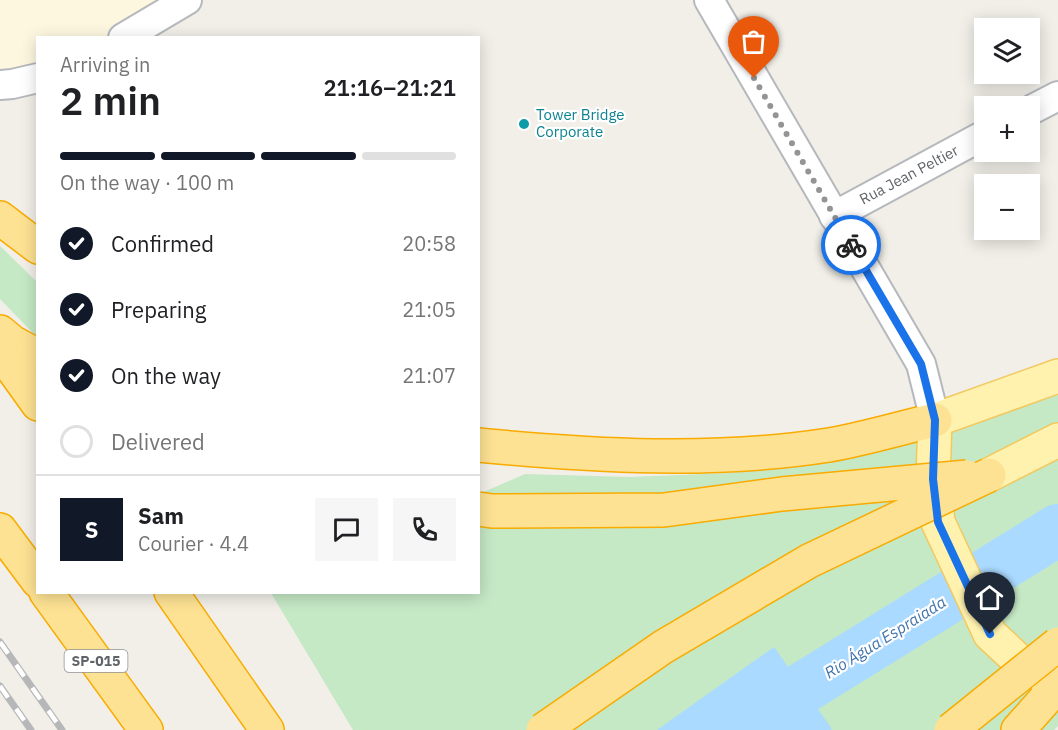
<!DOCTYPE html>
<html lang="en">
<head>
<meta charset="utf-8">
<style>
	:root { --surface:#fff; --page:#f6f6f6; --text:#202124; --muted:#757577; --line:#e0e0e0; --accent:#111827 }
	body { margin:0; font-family:"IBM Plex Sans",sans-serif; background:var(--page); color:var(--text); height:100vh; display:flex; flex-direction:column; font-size:22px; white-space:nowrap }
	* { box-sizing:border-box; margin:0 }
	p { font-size:20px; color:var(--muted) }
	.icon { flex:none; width:33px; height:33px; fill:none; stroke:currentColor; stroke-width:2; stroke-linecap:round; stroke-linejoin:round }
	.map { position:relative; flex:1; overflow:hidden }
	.drawer { position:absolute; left:36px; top:36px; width:444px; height:558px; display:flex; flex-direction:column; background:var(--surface); border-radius:0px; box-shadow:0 3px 15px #0003 }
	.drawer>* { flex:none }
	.controls { position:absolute; left:974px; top:18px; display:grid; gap:12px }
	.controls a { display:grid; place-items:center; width:66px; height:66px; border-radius:0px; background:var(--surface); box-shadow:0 3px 15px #0003; font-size:30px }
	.pin { position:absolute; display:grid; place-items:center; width:51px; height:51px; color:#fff; margin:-62px -26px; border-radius:50% 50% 50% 0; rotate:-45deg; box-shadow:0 0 6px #0007 }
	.pin .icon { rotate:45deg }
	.courier { position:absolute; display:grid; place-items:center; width:60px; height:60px; margin:-30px; border:4px solid #1a73e8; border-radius:50%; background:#fff; color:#222; box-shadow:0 2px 8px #0007 }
	.head em { font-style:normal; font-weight:600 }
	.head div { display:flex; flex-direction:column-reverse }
	.head { display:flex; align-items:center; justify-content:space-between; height:102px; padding:0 24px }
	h1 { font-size:39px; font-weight:600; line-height:45px }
	.bar { display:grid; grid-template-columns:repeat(4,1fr); gap:9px 6px; align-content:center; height:72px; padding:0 24px }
	.bar i { height:8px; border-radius:4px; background:var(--line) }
	.bar .current { background:var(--accent) }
	.bar p { grid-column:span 4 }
	.line { display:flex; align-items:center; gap:15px; padding:0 24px; border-top:2px solid var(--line) }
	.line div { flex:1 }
	.round { display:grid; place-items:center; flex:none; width:63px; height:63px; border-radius:0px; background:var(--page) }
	ol { padding:0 24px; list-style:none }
	li { display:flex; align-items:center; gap:18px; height:66px }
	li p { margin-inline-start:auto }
	li .icon { padding:6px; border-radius:50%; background:var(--accent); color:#fff; stroke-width:4 }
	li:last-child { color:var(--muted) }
	li i { width:33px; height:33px; border:3px solid var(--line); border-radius:50% }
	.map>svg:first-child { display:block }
	.commercial { fill:#fef7e0 }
	.green { fill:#c5e8c5 }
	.water { fill:#aadaff }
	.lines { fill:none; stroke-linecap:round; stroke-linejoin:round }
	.river { stroke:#aadaff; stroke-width:52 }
	.minor-casing { stroke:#b5b8bc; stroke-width:32 }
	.major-casing { stroke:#f2c960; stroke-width:36 }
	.highway-casing { stroke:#f9ab00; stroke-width:36 }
	.minor { stroke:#fff; stroke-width:28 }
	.major { stroke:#fff2af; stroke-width:33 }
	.highway { stroke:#fde293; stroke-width:33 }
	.rail-casing { stroke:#b6b7b8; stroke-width:7 }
	.rail { stroke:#fff; stroke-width:4.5; stroke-dasharray:14; stroke-linecap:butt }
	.highway-bridge-casing { stroke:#f9ab00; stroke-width:36; stroke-linecap:butt }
	.highway-bridge { stroke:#fde293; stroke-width:33 }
	.done { stroke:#929495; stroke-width:6; stroke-dasharray:0 10.8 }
	.route { stroke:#1a73e8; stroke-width:8 }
	.culture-dot { fill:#0f9aa8; stroke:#fff; stroke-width:2 }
	.labels { text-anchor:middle; stroke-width:4.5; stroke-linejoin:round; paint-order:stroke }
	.shield { fill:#fff; stroke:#8f9295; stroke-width:1.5 }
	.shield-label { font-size:14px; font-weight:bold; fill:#5f6368 }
	.culture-label { font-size:15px; fill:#0d838f; stroke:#fff; text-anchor:start }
	.street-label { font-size:15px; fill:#5f6368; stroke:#fff }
	.water-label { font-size:16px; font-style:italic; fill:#4174aa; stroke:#fff }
</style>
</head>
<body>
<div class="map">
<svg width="1058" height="730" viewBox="0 0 1058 730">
	<rect width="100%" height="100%" fill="#f1efe8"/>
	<polygon class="commercial" points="0,0 187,0 123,37 38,38 37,78 0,85"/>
	<g class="green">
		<polygon points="0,246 37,282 37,337 0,299"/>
		<polygon points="1058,374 1058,726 1054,730 353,730 271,593 478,592 479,494 525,474 630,477 730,473 833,458"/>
	</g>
	<polygon class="water" points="774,647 832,729 830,730 657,730"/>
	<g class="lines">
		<polyline class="river" points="744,730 803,688 1058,530"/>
		<g class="minor-casing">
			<g id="minor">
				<polyline points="709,0 921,364 935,420"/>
				<polyline points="123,38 187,0"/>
				<polyline points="0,85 12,84 38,78"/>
				<polyline points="1029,111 1058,96"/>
				<polyline points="834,216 984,135"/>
			</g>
		</g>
		<g class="major-casing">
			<g id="major">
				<polyline points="989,475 1058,440"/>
				<polyline points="1053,682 1020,662 990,634 938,522 933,479 935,420 1058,376"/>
			</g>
		</g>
		<g class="highway-casing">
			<g id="highway">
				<polyline points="0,218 38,247"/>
				<polyline points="0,332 12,342 38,356"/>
				<polyline points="0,351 38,404"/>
				<path d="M478,445C594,456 714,463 829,445C864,439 900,428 935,420"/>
				<polyline points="0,530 38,581"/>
				<polyline points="46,592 146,730"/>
				<polyline points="171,592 267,730"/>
				<polyline points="1018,730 1058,685"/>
			</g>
		</g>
		<use href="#minor" class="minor"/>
		<use href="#major" class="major"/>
		<use href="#highway" class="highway"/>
		<g class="rail-casing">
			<g id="rail">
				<polyline points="0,642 62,730"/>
				<polyline points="0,686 31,730"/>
			</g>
		</g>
		<use href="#rail" class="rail"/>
		<g class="highway-bridge-casing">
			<g id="highway-bridge">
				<polyline points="478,509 492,511 664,510 782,494 967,477"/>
				<polyline points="543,730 663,647 809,561 989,475"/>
				<polyline points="951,730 1058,644"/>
			</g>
		</g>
		<use href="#highway-bridge" class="highway-bridge"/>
	</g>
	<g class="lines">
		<polyline class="done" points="754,78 851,245"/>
		<polyline class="route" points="851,245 921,364 935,420 933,479 938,522 990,634"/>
	</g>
	<circle class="culture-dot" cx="524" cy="124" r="6"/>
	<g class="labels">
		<rect class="shield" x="64.5" y="650" width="63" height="22" rx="4.5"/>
		<g class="shield-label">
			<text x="96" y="666">SP-015</text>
		</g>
		<g class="culture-label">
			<text x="536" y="120">Tower Bridge<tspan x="536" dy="17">Corporate</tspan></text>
		</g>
		<g class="street-label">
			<text transform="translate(909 175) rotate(-28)" y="5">Rua Jean Peltier</text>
		</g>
		<g class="water-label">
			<text transform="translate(885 637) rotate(-32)" y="6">Rio Água Espraiada</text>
		</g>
	</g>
</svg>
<div class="controls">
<a><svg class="icon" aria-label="layers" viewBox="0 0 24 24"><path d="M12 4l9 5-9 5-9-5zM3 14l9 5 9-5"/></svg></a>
<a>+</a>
<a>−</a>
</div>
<div class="pin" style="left:754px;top:78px;background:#ea580c"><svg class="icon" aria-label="bag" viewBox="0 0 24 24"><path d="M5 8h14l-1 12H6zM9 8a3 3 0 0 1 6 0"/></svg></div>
<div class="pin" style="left:990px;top:634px;background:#1f2937"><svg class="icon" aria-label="home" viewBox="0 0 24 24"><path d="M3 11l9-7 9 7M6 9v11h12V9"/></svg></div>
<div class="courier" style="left:851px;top:245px"><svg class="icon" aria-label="bike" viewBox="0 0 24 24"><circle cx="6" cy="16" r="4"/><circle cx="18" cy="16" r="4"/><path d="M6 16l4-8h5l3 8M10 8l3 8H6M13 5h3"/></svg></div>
<section class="drawer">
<div class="head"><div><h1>2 min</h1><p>Arriving in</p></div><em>21:16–21:21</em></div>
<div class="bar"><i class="current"></i><i class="current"></i><i class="current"></i><i></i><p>On the way · 100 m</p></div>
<ol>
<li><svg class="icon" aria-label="check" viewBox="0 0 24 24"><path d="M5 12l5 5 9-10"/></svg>Confirmed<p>20:58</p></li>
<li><svg class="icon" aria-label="check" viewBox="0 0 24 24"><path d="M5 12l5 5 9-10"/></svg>Preparing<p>21:05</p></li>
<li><svg class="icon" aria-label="check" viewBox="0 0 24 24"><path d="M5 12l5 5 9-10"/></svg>On the way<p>21:07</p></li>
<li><i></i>Delivered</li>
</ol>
<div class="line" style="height:108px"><b class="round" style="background:var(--accent);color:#fff">S</b><div><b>Sam</b><p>Courier · 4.4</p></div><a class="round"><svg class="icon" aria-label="chat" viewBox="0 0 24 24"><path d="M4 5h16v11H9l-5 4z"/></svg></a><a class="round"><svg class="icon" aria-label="phone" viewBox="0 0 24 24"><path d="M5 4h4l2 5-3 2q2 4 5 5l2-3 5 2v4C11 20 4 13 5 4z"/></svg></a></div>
</section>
</div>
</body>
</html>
